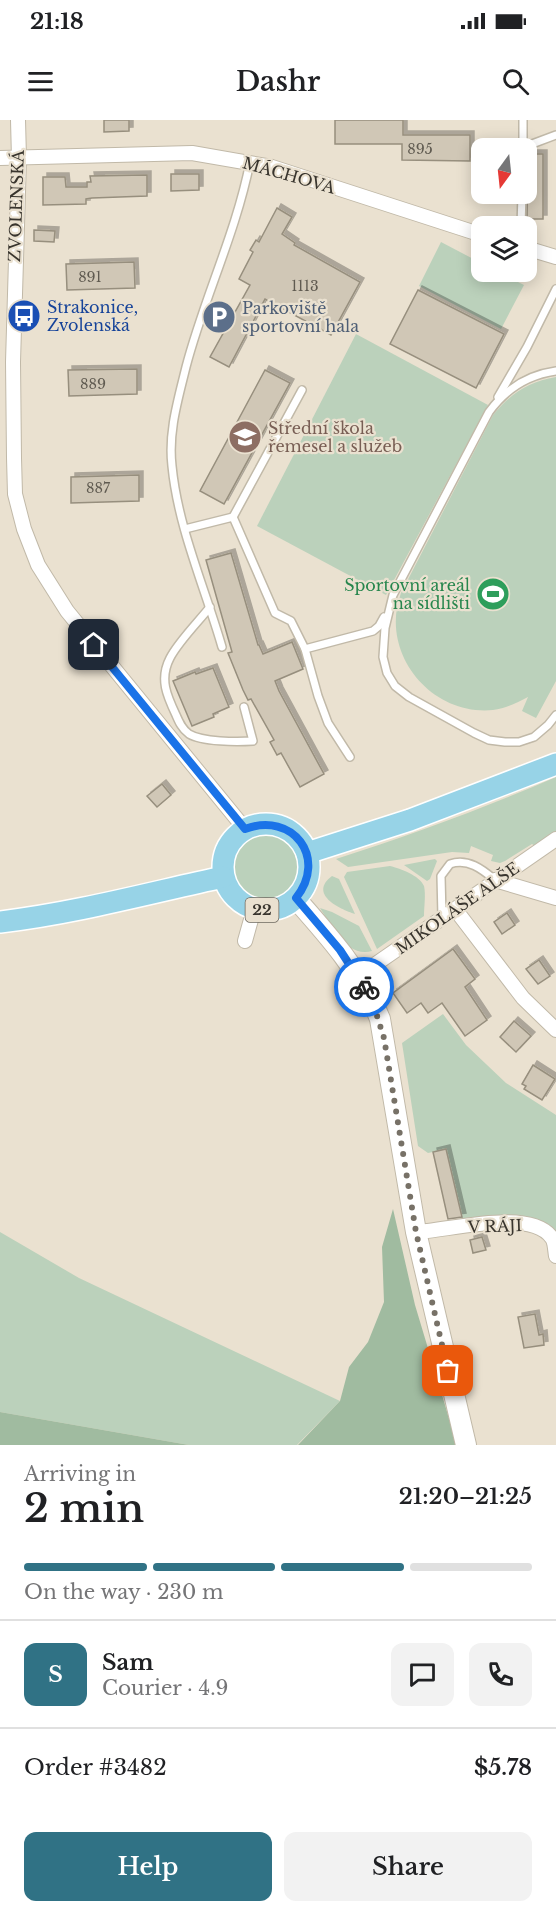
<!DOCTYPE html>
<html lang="en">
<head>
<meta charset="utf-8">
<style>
	:root { --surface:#fff; --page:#f2f2f2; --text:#202124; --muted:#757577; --line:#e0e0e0; --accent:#307285 }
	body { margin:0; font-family:"Libre Baskerville",serif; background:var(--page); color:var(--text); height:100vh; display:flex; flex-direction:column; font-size:22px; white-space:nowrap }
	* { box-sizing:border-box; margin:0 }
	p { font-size:20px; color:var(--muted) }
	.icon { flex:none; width:33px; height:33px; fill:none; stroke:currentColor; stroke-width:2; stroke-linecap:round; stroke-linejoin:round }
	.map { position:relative; height:1325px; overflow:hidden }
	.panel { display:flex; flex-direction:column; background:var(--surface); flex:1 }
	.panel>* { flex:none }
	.needle { width:39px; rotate:195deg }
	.buttons { position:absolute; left:471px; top:18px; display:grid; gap:12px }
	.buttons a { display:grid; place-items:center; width:66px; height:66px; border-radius:12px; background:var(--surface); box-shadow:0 3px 15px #0003; font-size:30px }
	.pin { position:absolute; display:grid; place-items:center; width:51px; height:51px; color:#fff; margin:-26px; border-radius:12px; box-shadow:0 3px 9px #0006 }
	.courier { position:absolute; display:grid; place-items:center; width:60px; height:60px; margin:-30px; border:4px solid #1a73e8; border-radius:50%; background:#fff; color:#222; box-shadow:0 2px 8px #0007 }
	.headline em { font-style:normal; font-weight:600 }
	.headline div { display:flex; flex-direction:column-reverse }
	.headline { display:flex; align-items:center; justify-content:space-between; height:102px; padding:0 24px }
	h1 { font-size:39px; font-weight:600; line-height:45px }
	.bar { display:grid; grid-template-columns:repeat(4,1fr); gap:9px 6px; align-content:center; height:72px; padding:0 24px }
	.bar i { height:8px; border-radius:4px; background:var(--line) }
	.bar .current { background:var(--accent) }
	.bar p { grid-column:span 4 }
	.line { display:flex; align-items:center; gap:15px; padding:0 24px; border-top:2px solid var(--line) }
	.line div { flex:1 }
	.round { display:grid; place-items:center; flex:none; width:63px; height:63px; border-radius:12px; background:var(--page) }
	.cta { display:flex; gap:12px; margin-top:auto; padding:12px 24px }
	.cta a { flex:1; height:69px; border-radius:12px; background:var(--accent); color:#fff; font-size:24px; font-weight:600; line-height:69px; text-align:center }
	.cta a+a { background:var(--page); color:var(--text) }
	.status { display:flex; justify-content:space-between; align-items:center; height:42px; padding:0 30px; background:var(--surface); direction:ltr }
	.status svg { height:16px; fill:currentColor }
	header { display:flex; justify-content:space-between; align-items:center; height:78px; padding:0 24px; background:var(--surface); font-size:27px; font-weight:600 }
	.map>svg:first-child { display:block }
	.green { fill:#bbd1bb }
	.forest { fill:#a0bba0 }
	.building { fill:#d0c7b6; stroke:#978f7e; stroke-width:1.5; filter:url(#shadow) }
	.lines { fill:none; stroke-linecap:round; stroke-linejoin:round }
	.lane-casing { stroke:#c1b9a8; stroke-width:10 }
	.street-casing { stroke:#c1b9a8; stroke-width:16 }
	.secondary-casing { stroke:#c1b9a8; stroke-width:22 }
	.primary-casing { stroke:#fff; stroke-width:24 }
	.lane { stroke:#fff; stroke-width:7 }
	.street { stroke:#fff; stroke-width:14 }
	.secondary { stroke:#fff; stroke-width:20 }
	.primary { stroke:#97d3e7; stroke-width:21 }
	.done { stroke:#777167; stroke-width:6; stroke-dasharray:0 10.8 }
	.route { stroke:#1a73e8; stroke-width:8 }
	.labels { text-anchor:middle; stroke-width:4.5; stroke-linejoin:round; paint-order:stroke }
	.number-label { font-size:14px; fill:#5f5a50 }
	.shield { fill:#eae1d0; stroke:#6e695f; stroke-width:1.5 }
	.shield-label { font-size:15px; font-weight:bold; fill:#39352e }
	.street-label { font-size:16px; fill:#39352e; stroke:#eae1d0 }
	.transit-label { font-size:16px; fill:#164399; stroke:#eae1d0; text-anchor:start }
	.service-label { font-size:16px; fill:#4e5e75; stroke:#eae1d0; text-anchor:start }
	.education-label { font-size:16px; fill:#785e54; stroke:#eae1d0; text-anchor:start }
	.leisure-label { font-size:16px; fill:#27864d; stroke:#eae1d0; text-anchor:end }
</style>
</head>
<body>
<div class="status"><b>21:18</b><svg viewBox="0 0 49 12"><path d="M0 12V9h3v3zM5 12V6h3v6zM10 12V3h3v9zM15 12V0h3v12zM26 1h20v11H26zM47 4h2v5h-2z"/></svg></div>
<header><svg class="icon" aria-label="menu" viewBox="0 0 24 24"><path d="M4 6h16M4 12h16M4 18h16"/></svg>Dashr<svg class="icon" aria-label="search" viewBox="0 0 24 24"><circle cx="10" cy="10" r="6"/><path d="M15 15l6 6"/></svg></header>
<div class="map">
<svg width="556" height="1325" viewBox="0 0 556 1325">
	<defs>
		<filter id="shadow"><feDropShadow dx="4" dy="-4" stdDeviation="0" flood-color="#0004"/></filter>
	</defs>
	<rect width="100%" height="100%" fill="#eae1d0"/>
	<g class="green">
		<polygon points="441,122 481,143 482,152 498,152 524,165 501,209 419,166"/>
		<polygon points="356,214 488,285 386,475 257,406"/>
		<path d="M556,257V561L536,598L522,591L528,577C517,583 506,588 493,590C430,596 379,532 401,473L493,295C511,273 528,262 556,257Z"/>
		<path d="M556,657V711L535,726L532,724L505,741L500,743L491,741L493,735L471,726L469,733L452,732L348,747L336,739C411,715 484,688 556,657Z"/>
		<circle cx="267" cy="748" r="33"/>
		<polygon points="435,739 437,741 430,759 427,761 404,745"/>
		<path d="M390,746C401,749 419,755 424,766C426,774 424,788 424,796L377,829L344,757L347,752Z"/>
		<path d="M332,756L339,759L355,794C339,789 308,774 332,756Z"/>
		<path d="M320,788L332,792L359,806L372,831C346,838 332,806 320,788Z"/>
		<polygon points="443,894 466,925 506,963 556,995 556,1125 533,1101 462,1099 446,1029 428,1033 418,1026 402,923"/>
		<polygon points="0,1112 79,1158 340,1281 297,1325 189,1325 0,1292"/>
	</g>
	<g class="forest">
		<polygon points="393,1089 415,1185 457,1325 298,1325 340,1281 349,1247 368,1222 384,1182 382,1127"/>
		<polygon points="0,1292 189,1325 0,1325"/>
	</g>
	<g class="building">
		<polygon points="104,0 129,0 129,11 104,12"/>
		<polygon points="335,0 403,0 403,15 470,15 470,41 402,40 402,24 335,24"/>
		<polygon points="531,34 543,34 543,99 527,99 528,36"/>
		<polygon points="171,54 199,54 199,70 171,71"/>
		<polygon points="147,55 147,76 92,78 86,79 86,84 43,85 43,57 65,57 66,67 87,67 87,62 91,62 90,56"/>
		<polygon points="277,88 292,97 282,114 295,123 294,125 360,162 331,215 265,179 229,247 210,237 250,165 239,159 253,132 250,130 256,120 259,122"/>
		<polygon points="34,110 55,111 54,122 34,121"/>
		<polygon points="134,142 135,168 67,170 66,144"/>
		<polygon points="418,170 504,214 476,268 390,224"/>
		<polygon points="137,249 137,274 69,276 68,250"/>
		<polygon points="265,250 290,263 224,384 200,371"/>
		<polygon points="139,355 139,381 71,383 71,357"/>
		<polygon points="231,433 258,525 259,525 263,534 292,522 303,549 275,561 279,571 324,654 300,667 281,633 277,635 270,622 274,620 251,579 248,580 243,570 228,533 232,532 206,440"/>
		<polygon points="213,548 229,587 213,594 214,597 192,606 173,561 195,552 196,554"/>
		<polygon points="162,664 171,675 157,687 147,676"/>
		<polygon points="507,793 515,805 502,814 494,802"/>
		<polygon points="453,829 475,859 465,867 487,900 465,916 442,883 428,893 421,883 407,893 393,873"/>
		<polygon points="539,840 550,856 538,864 526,849"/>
		<polygon points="514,901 531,916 516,932 500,917"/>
		<polygon points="533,945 555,959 542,980 524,969 526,966 522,964"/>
		<polygon points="446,1029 462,1097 448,1099 433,1032"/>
		<polygon points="482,1117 486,1130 473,1133 470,1120"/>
		<polygon points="535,1194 539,1215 543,1214 544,1225 524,1228 518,1197"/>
	</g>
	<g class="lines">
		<g class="lane-casing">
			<g id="lane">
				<polyline points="523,0 523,28"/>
				<polyline points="526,31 532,24 556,15"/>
				<polyline points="521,106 522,74"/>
				<path d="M556,251C527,255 505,270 489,292L393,475L385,508L383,537L387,553L395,566L409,577L474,613L489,620L505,622H519L534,617L548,605L556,595"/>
				<polyline points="498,277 527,227 556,169"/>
				<polyline points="233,397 302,270"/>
				<polyline points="185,409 233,397 275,493 291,501 305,529 318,576 328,603 350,637"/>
				<path d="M210,487C199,501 178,522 170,538C159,559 167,576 176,595C179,602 182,609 189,614C202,622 237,622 253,621L244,587"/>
				<path d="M222,527C205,468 178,408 172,346C168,312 178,280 186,247C204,178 236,113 250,42"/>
				<polyline points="305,529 373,511 379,506 384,497"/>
				<path d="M442,797L441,756L450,744C468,738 482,749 495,760"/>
			</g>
		</g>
		<g class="street-casing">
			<g id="street">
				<polyline points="18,0 19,38 13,242 14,338 15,374 24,409 38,445 67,491 245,709"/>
				<polyline points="0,38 192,33 272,47 482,115"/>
				<polyline points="526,128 556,137"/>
				<polyline points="495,760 556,778"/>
				<polyline points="455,789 523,878 556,910"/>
				<polyline points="245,821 254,789"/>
				<polyline points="357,857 556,719"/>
				<path d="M416,1112C447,1111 531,1087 552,1118C555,1122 555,1130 556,1136"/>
			</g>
		</g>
		<g class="secondary-casing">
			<path id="secondary" d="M296,779C328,815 362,853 380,899L416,1112L466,1325"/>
		</g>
		<g class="primary-casing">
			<g id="primary">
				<circle cx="266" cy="747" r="43"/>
				<polyline points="307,733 410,700 556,644"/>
				<path d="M0,802C76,793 149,773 223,757"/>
			</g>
		</g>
		<use href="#lane" class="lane"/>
		<use href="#street" class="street"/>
		<use href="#secondary" class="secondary"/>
		<use href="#primary" class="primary"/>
	</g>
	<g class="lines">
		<polyline class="done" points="364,867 372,880 384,918 416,1112 448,1251"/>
		<path class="route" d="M94,525L245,709C293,691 328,738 296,778L340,830L364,867"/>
	</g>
	<defs>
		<g id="bus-disc" transform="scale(1.725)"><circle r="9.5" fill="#1a4fb4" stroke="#eae1d0"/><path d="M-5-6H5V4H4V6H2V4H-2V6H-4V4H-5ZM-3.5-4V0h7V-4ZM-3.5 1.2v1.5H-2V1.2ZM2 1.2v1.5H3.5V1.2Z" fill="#fff"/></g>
		<g id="parking-disc" transform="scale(1.725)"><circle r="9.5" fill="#5c6f8a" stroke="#eae1d0"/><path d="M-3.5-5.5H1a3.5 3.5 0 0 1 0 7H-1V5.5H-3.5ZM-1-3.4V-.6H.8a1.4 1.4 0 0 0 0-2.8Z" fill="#fff"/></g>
		<g id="school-disc" transform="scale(1.725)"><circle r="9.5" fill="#8d6e63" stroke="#eae1d0"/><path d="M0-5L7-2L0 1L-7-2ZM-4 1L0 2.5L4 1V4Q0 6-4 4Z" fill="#fff"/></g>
		<g id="stadium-disc" transform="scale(1.725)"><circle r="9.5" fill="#2e9e5b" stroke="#eae1d0"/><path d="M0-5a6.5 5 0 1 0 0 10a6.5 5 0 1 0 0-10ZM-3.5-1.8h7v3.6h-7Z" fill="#fff"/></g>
	</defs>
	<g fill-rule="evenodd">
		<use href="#bus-disc" x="24" y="196"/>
		<use href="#parking-disc" x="219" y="197"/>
		<use href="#school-disc" x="245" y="317"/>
		<use href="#stadium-disc" x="493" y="474"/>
	</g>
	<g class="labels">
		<g class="number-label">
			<text x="420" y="34">895</text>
			<text x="90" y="162">891</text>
			<text x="305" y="171">1113</text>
			<text x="93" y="269">889</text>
			<text x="98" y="373">887</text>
		</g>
		<rect class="shield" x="245.5" y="778" width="33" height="24" rx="4.5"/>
		<g class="shield-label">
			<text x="262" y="795">22</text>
		</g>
		<g class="street-label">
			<text transform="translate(289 55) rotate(16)" y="6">MÁCHOVA</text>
			<text transform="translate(16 86) rotate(-88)" y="6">ZVOLENSKÁ</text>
			<text transform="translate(457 788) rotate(-35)" y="6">MIKOLÁŠE ALŠE</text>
			<text transform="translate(495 1106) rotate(-2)" y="6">V RÁJI</text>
		</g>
		<g class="transit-label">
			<text x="47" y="193">Strakonice,<tspan x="47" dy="18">Zvolenská</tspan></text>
		</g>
		<g class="service-label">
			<text x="242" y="194">Parkoviště<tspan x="242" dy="18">sportovní hala</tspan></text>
		</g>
		<g class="education-label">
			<text x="268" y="314">Střední škola<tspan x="268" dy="18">řemesel a služeb</tspan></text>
		</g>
		<g class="leisure-label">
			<text x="470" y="471">Sportovní areál<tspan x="470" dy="18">na sídlišti</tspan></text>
		</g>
	</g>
</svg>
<div class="buttons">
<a><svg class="needle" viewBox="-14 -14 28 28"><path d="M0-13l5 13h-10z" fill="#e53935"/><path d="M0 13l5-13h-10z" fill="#757577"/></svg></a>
<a><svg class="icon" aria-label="layers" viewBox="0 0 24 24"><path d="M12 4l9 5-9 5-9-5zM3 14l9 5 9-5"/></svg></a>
</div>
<div class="pin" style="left:448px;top:1251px;background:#ea580c"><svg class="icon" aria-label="bag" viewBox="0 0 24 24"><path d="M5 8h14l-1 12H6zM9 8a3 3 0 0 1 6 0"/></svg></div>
<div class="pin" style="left:94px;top:525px;background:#1f2937"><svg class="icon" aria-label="home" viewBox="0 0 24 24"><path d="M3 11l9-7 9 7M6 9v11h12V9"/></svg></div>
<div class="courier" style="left:364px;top:867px"><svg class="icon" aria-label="bike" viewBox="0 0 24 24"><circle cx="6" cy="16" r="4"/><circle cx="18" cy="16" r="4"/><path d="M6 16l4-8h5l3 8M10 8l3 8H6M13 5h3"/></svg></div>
</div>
<section class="panel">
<div class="headline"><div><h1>2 min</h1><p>Arriving in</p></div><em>21:20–21:25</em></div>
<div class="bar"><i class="current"></i><i class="current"></i><i class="current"></i><i></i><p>On the way · 230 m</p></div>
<div class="line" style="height:108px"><b class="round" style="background:var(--accent);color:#fff">S</b><div><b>Sam</b><p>Courier · 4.9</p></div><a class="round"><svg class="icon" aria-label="chat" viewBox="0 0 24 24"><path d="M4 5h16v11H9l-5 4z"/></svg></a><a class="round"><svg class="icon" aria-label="phone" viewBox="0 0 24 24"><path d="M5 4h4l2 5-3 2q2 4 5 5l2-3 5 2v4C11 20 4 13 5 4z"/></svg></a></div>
<div class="line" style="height:78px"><div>Order #3482</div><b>$5.78</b></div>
<div class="cta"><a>Help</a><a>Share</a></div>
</section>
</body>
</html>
